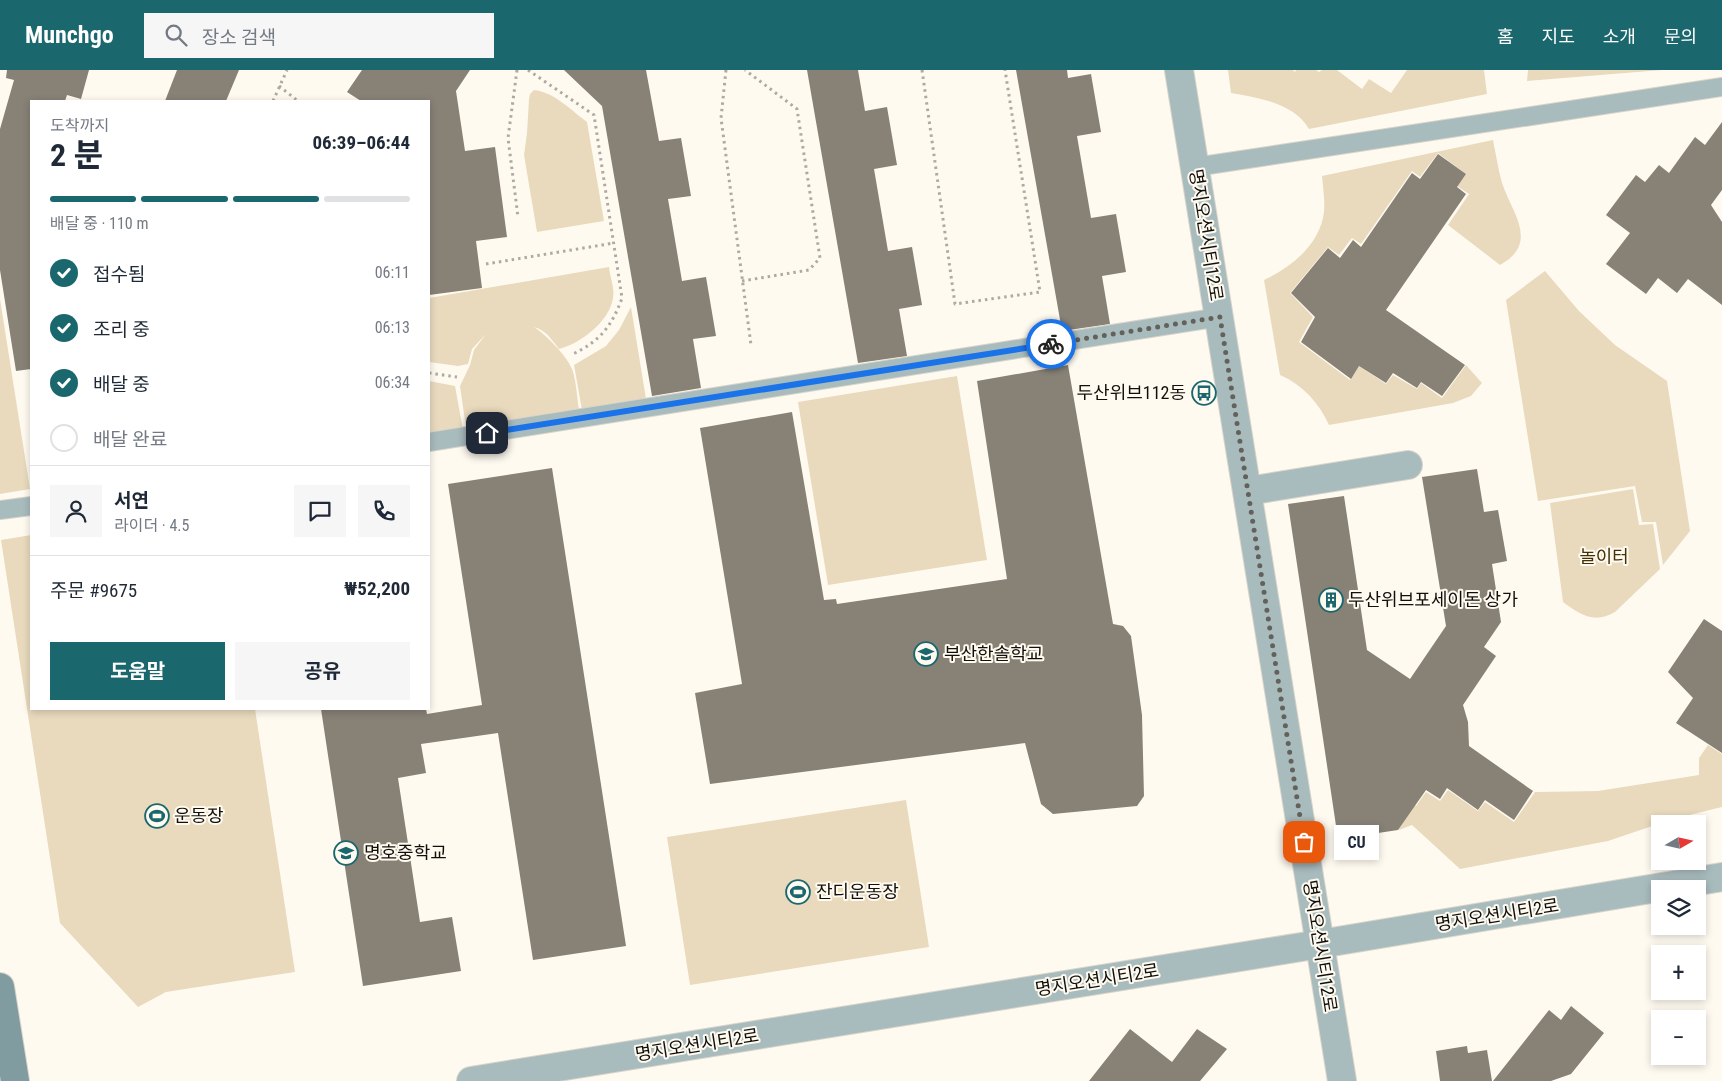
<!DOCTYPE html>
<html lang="ko">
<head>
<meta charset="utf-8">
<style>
	:root { --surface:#fff; --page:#f6f6f7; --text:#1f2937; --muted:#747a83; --line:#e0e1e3; --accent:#1a676e }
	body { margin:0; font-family:"Roboto Condensed","Noto Sans KR",sans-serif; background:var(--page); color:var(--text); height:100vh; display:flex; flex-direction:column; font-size:19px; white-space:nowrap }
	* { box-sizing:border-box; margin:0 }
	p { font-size:16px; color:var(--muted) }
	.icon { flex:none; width:28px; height:28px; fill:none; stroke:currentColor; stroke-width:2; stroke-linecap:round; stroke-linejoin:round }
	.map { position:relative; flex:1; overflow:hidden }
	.side { position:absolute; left:30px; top:30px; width:400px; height:610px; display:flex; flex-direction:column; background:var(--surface); border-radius:0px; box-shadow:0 2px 8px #0003 }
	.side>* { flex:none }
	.needle { width:32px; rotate:81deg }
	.controls { position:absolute; left:1651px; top:745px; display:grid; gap:10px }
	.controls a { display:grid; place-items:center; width:55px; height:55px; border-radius:0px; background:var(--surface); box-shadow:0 2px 8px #0003; font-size:25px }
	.pin { position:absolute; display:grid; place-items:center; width:42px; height:42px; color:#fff; margin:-21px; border-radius:10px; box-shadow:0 2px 8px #0006 }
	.courier { position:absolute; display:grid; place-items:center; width:50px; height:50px; margin:-25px; border:4px solid #1a73e8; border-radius:50%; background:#fff; color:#222; box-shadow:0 1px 6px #0007 }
	.bubble { position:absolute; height:35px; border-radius:0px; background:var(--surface); box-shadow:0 2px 8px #0003; font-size:16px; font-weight:700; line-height:35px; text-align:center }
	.overview em { font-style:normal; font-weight:700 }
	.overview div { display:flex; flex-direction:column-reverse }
	.overview { display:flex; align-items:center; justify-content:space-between; height:85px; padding:0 20px }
	h1 { font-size:32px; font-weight:700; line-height:38px }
	.bar { display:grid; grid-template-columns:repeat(4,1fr); gap:8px 5px; align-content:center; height:60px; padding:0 20px }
	.bar i { height:6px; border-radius:4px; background:var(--line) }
	.bar .current { background:var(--accent) }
	.bar p { grid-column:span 4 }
	.line { display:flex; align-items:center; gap:12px; padding:0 20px; border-top:1px solid var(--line) }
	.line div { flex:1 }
	.round { display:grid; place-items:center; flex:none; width:52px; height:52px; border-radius:0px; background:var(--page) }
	ol { padding:0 20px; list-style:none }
	li { display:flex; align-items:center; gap:15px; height:55px }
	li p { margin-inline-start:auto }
	li .icon { padding:5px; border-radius:50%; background:var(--accent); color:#fff; stroke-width:4 }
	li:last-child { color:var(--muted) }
	li i { width:28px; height:28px; border:2px solid var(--line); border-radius:50% }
	.button { display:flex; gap:10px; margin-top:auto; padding:10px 20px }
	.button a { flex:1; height:58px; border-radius:0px; background:var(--accent); color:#fff; font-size:20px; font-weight:700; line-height:58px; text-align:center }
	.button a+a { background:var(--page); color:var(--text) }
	header { display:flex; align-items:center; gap:30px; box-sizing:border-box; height:70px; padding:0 25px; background:var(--accent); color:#fff }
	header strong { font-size:24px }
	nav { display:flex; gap:28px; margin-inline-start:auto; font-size:18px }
	.search { width:350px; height:45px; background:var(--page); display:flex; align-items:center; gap:12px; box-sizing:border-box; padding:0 18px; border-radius:0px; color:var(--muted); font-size:19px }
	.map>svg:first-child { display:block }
	.green { fill:#e9dabe }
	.building { fill:#878176 }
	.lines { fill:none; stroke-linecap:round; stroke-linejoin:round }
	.service-casing { stroke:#d9d4cb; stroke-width:20 }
	.minor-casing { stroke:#d9d4cb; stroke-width:30 }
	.secondary-casing { stroke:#d9d4cb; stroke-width:30 }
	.path { stroke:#aeaaa2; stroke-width:3; stroke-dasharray:2.5 4; stroke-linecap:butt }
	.service { stroke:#a8bbbd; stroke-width:18 }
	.minor { stroke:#a8bbbd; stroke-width:28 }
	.secondary { stroke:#809ca0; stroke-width:28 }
	.done { stroke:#64615b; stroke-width:5; stroke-dasharray:0 9 }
	.route { stroke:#1a73e8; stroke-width:6 }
	.labels { text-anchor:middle; stroke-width:4; stroke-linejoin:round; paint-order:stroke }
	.street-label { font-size:18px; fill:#110f0b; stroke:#fffaf0 }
	.poi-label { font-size:18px; fill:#110f0b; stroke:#fffaf0; text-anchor:start }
	.park-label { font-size:18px; fill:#443106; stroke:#fffaf0 }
</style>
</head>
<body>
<header>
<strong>Munchgo</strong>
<div class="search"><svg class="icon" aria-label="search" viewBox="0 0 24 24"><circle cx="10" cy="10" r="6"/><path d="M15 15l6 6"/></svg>장소 검색</div>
<nav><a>홈</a><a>지도</a><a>소개</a><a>문의</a></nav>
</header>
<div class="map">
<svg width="1722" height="1011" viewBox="0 0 1722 1011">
	<rect width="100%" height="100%" fill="#fffaf0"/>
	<g class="green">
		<path d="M1228,0H1293L1295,2L1296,0H1316L1319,2L1322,0H1337L1362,19L1369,9L1391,23L1407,0H1484L1487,24L1309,59C1294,33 1259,28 1231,23Z"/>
		<polygon points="1528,0 1662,0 1527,11"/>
		<path d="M534,20C554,22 572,41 587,52L604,151L537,162L524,85L527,63L529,29L530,24Z"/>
		<path d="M1493,70C1496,84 1498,99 1502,113C1512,143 1540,173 1500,195L1448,155L1469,124L1457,116L1466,104L1438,83L1420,107L1412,101L1361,174L1352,168L1339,185L1328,177L1290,223L1313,247L1299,272L1350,310L1359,296L1386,314L1393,305L1417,319L1421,313L1442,328L1466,295L1482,313L1471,326L1453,333L1329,355C1319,333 1303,315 1280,305L1264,210C1292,197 1320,174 1324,142C1325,130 1323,118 1322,106Z"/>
		<path d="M609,197C610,207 615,219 613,228C610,251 580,274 559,279C552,270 546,260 534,257C545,264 566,285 571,297C576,306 577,328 579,339L466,358L460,316L470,295L474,280L486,264L472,279L468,294L458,296L429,292V228Z"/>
		<polygon points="1545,201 1579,241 1615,275 1667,311 1690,461 1663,495 1656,452 1642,452 1635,416 1538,431 1506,230"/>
		<polygon points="0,229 30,419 0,424"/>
		<polygon points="631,237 646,329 582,340 574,295 606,276 619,260"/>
		<polygon points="957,306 987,490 828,515 798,332"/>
		<polygon points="429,311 455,316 463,360 429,365"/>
		<path d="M1633,419L1639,455L1653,454L1660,499L1615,542C1595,554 1580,545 1563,532L1550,433Z"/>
		<polygon points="31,465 31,639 255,639 295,902 166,922 138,937 60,853 1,470"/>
		<polygon points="1708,675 1722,684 1722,737 1673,749 1608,771 1460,799 1412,755 1399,760 1393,721 1416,736 1426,722 1440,731 1448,720 1478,741 1485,732 1514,752 1535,722 1598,721 1699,705 1699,688"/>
		<polygon points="906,730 929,877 690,915 667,767"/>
	</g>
	<g class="building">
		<polygon points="7,0 89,0 81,29 67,25 65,31 31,31 31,299 16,301 0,200 0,59 14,10 6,8"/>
		<polygon points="177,0 239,0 226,31 165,31"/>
		<polygon points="362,0 470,0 456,21 465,81 495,77 507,167 476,171 482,218 429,225 429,31 361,31 347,22"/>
		<polygon points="564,0 646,0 659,71 681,68 691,126 668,129 682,211 706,207 716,266 693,269 701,318 652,326 602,36"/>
		<polygon points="807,0 858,0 865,41 887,37 897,95 874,99 888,181 912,177 922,235 899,239 907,286 858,293"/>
		<polygon points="1016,0 1067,0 1068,8 1091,4 1101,62 1077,66 1091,148 1116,144 1126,202 1102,206 1110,254 1062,261"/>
		<polygon points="1722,52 1722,120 1711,135 1722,152 1722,235 1688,209 1677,223 1658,208 1646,224 1606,194 1630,163 1606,145 1636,105 1645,112 1659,95 1669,103 1695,67 1705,75"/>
		<polygon points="1438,84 1466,104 1457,117 1466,124 1386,240 1465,295 1442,326 1421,312 1417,318 1393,303 1386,313 1359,296 1351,309 1301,272 1315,247 1291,223 1328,178 1340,188 1353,170 1361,177 1412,103 1420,109"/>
		<polygon points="1068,295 1113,554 1123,556 1131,566 1142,645 1144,726 1137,736 1053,744 1041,734 1025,673 710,714 695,623 742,614 700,358 792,342 824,530 836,529 837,534 1007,509 977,311"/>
		<polygon points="552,398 626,876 533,890 498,663 421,674 426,703 398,708 420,852 452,847 461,901 363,916 321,639 426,639 427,644 482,635 448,414"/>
		<polygon points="1477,399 1484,442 1498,440 1507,491 1492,494 1501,552 1484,577 1496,586 1463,635 1468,652 1469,676 1533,721 1514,750 1485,730 1478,740 1447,718 1440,729 1426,720 1398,760 1338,769 1288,434 1344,426 1367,580 1410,609 1446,556 1422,407"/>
		<polygon points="1704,549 1722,561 1722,683 1676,653 1693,628 1668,602"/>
		<polygon points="1571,936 1604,963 1571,1004 1551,1011 1493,1011 1549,940 1561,950"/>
		<polygon points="1130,959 1172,992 1197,959 1227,979 1200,1011 1089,1011"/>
		<polygon points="1467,976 1468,983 1487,980 1492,1011 1440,1011 1436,981"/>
	</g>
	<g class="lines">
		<g class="service-casing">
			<g id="service">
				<polyline points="1195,97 1722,17"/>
				<polyline points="429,372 1220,247"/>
				<polyline points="0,440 31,436"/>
			</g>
		</g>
		<g class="minor-casing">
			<g id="minor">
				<polyline points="1179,0 1342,1011"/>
				<polyline points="1248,421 1408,395"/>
				<polyline points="471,1011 1320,874 1722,807"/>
			</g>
		</g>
		<g class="secondary-casing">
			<polyline id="secondary" points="0,917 15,1011"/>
		</g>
		<g class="path">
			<polyline points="517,0 508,68 518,147"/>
			<path d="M528,0L594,45L622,228C612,256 600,271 573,284"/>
			<polyline points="726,0 721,48 751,275"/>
			<polyline points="922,0 955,234 1040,222 1005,0"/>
			<polyline points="279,16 298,31"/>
			<polyline points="273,31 287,0"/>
			<polyline points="486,194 614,173"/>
			<polyline points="742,211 809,200 820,188 797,39 745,0"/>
			<polyline points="429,303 457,307"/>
		</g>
		<use href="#service" class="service"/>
		<use href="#minor" class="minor"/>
		<use href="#secondary" class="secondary"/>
	</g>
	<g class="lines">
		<polyline class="done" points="1051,274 1220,247 1304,772"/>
		<polyline class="route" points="487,363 1051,274"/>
	</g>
	<defs>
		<g id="bus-ring" transform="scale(1.25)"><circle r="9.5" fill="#fffaf0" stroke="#1a676e" stroke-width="1.5"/><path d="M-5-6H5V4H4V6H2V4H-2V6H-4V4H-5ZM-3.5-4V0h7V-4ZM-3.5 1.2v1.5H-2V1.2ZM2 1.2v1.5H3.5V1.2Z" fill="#1a676e"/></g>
		<g id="building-ring" transform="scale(1.25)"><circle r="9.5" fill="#fffaf0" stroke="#1a676e" stroke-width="1.5"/><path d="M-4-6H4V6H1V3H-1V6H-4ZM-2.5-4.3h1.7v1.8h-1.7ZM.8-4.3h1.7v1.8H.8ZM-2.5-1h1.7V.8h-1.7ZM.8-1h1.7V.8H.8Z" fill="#1a676e"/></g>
		<g id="school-ring" transform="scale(1.25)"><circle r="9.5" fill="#fffaf0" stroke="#1a676e" stroke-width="1.5"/><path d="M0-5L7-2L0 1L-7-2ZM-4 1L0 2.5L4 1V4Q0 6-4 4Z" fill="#1a676e"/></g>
		<g id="stadium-ring" transform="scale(1.25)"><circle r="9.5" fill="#fffaf0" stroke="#1a676e" stroke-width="1.5"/><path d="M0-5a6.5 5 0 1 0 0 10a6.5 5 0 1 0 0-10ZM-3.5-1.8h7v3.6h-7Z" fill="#1a676e"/></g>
	</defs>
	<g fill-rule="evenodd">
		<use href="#bus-ring" x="1204" y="323"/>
		<use href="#building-ring" x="1331" y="530"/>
		<use href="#school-ring" x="926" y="584"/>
		<use href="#stadium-ring" x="157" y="746"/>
		<use href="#school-ring" x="346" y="783"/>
		<use href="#stadium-ring" x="798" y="822"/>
	</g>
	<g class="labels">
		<g class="street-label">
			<text transform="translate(1206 165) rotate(81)" y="6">명지오션시티12로</text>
			<text transform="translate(1497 845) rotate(-9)" y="6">명지오션시티2로</text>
			<text transform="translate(1320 876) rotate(81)" y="6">명지오션시티12로</text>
			<text transform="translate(1097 910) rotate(-9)" y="6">명지오션시티2로</text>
			<text transform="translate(697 975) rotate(-9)" y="6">명지오션시티2로</text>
		</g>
		<g class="poi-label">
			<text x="1186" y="329" text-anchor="end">두산위브112동</text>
			<text x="1348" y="536">두산위브포세이돈 상가</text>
			<text x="944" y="590">부산한솔학교</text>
			<text x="174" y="752">운동장</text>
			<text x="364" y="789">명호중학교</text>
			<text x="816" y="828">잔디운동장</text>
		</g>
		<g class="park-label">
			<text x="1604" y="493">놀이터</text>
		</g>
	</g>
</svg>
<div class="controls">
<a><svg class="needle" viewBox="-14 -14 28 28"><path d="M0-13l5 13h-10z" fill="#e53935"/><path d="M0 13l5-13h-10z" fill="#747a83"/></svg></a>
<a><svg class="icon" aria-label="layers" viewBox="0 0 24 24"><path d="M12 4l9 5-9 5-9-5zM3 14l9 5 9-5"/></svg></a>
<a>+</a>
<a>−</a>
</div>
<div class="pin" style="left:1304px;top:772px;background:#ea580c"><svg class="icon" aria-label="bag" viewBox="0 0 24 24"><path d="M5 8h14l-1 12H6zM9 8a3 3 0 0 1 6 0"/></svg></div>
<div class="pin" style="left:487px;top:363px;background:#1f2937"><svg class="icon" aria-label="home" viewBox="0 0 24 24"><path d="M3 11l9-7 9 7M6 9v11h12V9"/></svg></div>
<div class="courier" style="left:1051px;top:274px"><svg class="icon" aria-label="bike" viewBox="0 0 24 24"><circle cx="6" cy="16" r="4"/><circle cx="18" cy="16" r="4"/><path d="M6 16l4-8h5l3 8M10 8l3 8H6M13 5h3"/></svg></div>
<div class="bubble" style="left:1334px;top:755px;width:45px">CU</div>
<section class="side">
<div class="overview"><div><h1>2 분</h1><p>도착까지</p></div><em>06:39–06:44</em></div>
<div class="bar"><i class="current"></i><i class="current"></i><i class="current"></i><i></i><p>배달 중 · 110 m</p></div>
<ol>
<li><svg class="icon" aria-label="check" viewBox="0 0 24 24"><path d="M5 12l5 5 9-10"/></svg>접수됨<p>06:11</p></li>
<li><svg class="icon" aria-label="check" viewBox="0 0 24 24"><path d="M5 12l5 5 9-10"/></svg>조리 중<p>06:13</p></li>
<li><svg class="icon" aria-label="check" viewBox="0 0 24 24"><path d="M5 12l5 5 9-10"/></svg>배달 중<p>06:34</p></li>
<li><i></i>배달 완료</li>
</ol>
<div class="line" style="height:90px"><a class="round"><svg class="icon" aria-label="person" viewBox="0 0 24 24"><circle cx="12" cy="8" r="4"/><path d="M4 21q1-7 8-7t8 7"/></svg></a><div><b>서연</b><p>라이더 · 4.5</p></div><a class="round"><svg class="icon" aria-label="chat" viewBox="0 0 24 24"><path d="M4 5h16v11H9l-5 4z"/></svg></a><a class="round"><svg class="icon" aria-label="phone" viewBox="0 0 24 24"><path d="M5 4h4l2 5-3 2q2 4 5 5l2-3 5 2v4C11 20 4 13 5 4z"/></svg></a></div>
<div class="line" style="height:65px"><div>주문 #9675</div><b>₩52,200</b></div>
<div class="button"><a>도움말</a><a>공유</a></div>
</section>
</div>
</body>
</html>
